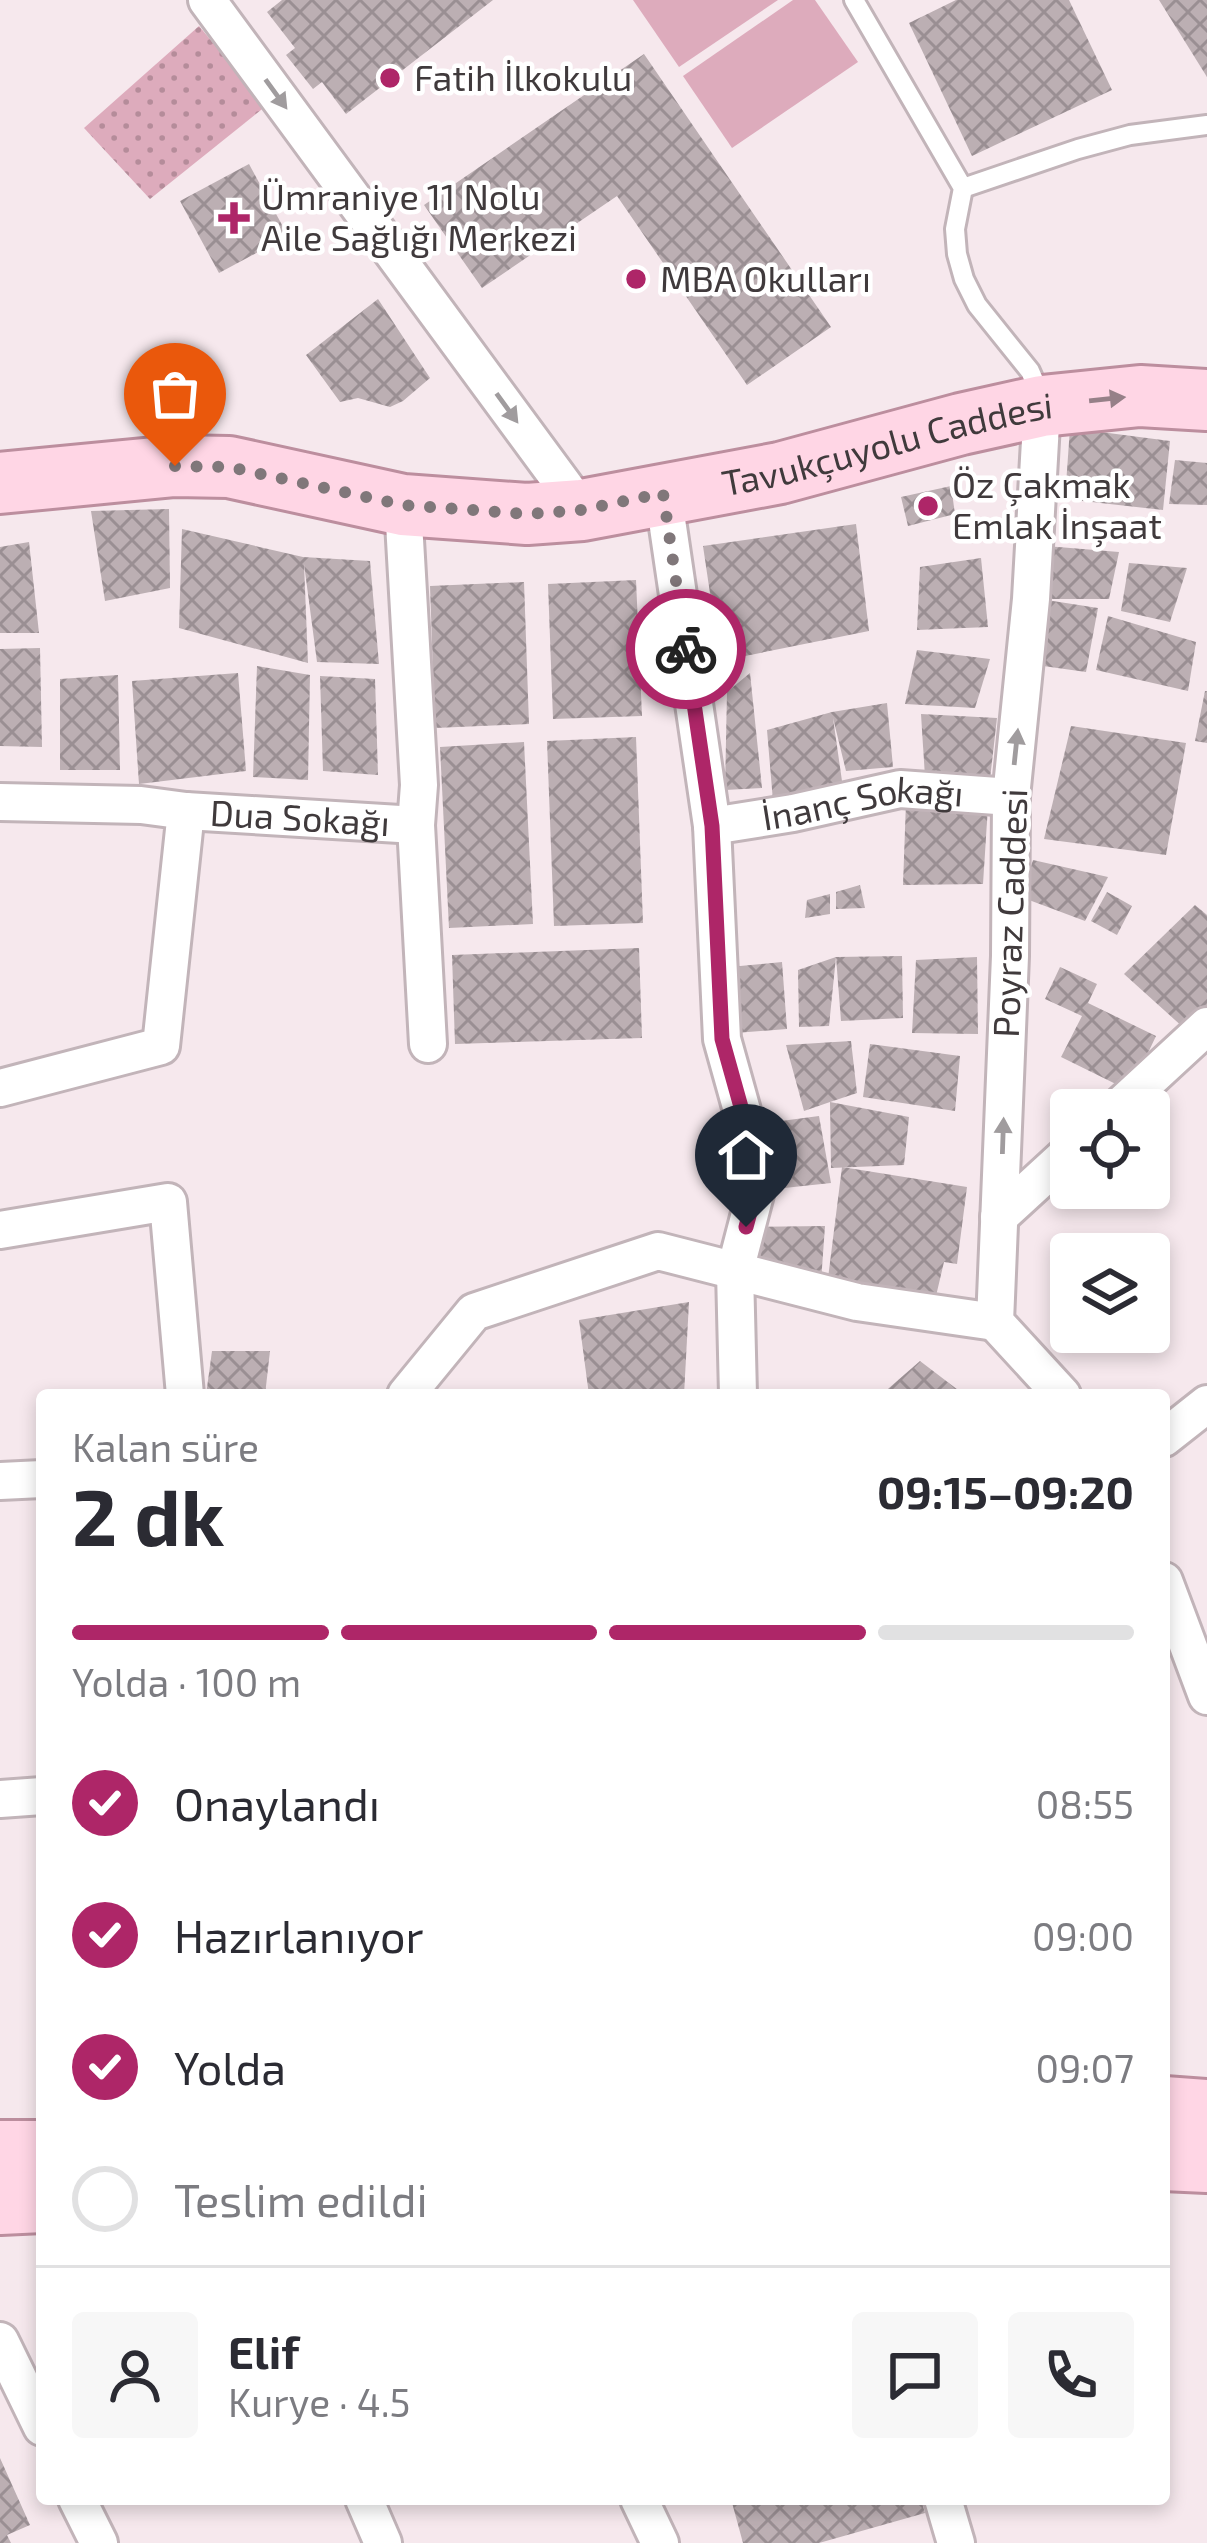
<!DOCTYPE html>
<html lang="tr">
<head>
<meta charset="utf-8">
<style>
	:root { --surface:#fff; --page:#f7f7f7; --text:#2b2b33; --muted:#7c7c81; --line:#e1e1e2; --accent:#ae2668 }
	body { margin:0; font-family:"Exo 2",sans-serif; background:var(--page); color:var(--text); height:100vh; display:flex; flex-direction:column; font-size:45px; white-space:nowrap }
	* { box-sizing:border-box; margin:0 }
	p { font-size:39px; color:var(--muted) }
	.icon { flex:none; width:66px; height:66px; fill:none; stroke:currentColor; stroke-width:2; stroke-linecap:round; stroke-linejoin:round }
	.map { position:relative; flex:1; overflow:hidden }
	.panel { position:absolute; left:36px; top:1389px; width:1134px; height:1116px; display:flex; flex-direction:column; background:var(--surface); border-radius:12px; box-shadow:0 6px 18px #0003 }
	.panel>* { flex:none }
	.tools { position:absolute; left:1050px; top:1089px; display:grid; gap:24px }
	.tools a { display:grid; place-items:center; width:120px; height:120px; border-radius:12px; background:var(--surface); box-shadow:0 6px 18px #0003; font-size:60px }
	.pin { position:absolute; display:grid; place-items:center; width:102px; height:102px; color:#fff; margin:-123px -51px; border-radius:50% 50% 50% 0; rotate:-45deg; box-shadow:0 0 12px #0007 }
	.pin .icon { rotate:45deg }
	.courier { position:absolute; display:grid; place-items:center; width:120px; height:120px; margin:-60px; border:9px solid #ae2668; border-radius:50%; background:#fff; color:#222; box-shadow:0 3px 15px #0007 }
	.head em { font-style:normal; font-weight:700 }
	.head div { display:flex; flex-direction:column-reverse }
	.head { display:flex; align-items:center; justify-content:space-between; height:204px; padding:0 36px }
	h1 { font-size:78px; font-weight:700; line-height:90px }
	.bar { display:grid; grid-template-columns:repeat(4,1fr); gap:18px 12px; align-content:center; height:144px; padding:0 36px }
	.bar i { height:15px; border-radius:9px; background:var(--line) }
	.bar .current { background:var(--accent) }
	.bar p { grid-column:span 4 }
	.line { display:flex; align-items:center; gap:30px; padding:0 36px; border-top:3px solid var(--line) }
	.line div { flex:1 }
	.round { display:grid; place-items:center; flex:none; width:126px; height:126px; border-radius:12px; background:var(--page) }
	ol { padding:0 36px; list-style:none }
	li { display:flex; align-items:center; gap:36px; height:132px }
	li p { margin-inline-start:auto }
	li .icon { padding:12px; border-radius:50%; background:var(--accent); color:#fff; stroke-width:4 }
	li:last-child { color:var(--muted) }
	li i { width:66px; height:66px; border:6px solid var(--line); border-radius:50% }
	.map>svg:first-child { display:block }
	.grass { fill:#ddabbc }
	.park { fill:url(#park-dots) }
	.building { fill:url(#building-cross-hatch) }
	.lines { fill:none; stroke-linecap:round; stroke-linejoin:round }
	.lane-casing { stroke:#c2b4b9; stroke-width:24 }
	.street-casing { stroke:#c2b4b9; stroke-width:42 }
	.primary-casing { stroke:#bc8e9e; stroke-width:66 }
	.lane { stroke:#fff; stroke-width:18 }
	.street { stroke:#fff; stroke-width:36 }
	.primary { stroke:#ffd6e5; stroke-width:60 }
	.oneway { fill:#a09c9e }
	.oneway2 { fill:#968088 }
	.done { stroke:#80777a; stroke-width:12; stroke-dasharray:0 21.6 }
	.route { stroke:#ae2668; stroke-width:15 }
	.poi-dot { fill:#ae2668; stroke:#fff; stroke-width:4.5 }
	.labels { text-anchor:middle; stroke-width:9; stroke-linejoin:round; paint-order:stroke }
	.poi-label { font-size:36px; fill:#403a3c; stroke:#fff; text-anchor:start }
	.street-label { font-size:36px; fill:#403a3c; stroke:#fff }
</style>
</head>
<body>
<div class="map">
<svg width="1207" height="2543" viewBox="0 0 1207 2543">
	<defs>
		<pattern id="park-dots" width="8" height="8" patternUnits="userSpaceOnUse" patternTransform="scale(3)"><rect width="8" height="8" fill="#ddabbc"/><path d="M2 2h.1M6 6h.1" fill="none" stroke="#b58c9a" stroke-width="1.8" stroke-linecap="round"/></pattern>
		<pattern id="building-cross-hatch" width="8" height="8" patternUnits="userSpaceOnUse" patternTransform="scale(3)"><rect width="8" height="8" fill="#bcafb3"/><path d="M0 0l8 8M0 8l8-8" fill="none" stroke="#9a8f93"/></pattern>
	</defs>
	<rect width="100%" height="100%" fill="#f6e8ed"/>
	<g class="grass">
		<polygon points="633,0 778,0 679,67"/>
		<polygon points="793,0 815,0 858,62 732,148 683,76"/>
	</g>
	<polygon class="park" points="199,26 266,106 150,199 84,128"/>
	<g class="building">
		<polygon points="282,0 493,0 346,114 322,82 313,89 286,55 295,48 267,12"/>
		<polygon points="956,0 1069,0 1112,90 972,156 909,23"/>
		<polygon points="1159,0 1207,0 1207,77"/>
		<polygon points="644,54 831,327 747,385 617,196 482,288 424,205"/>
		<polygon points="249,164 288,236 219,273 180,201"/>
		<polygon points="378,299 430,378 403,401 390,407 358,398 340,402 306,355"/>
		<polygon points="1070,428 1170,441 1163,510 1065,499"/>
		<polygon points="1175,460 1207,463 1207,505 1169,504"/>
		<polygon points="951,486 955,514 908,526 901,497"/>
		<polygon points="169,509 170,588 105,601 91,511"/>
		<polygon points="856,524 869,631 720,661 703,546"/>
		<polygon points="182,529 303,557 370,561 379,664 317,662 304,564 308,663 179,628"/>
		<polygon points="29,542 39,633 0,633 0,547"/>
		<polygon points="1034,545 1119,552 1109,599 1040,599 1098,608 1086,672 1036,665"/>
		<polygon points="981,558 988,627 917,630 920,567"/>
		<polygon points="1129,563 1187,568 1170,622 1121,611"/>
		<polygon points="636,580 642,716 553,719 548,584"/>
		<polygon points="524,582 529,724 435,728 430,586"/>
		<polygon points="1108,616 1196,642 1188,691 1096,670"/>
		<polygon points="40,648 42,747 0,746 0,649"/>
		<polygon points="917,650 990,659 975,708 905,704"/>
		<polygon points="257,666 310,675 308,780 253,777"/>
		<polygon points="238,673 246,771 139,784 132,681"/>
		<polygon points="750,673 762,788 725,790 727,692"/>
		<polygon points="118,675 120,770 60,770 60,679"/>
		<polygon points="320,676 375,679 378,775 323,771"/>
		<polygon points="1205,691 1207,691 1207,743 1195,741"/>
		<polygon points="887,703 893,767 846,771 833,718 843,788 773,801 767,730 832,712"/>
		<polygon points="921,714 997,718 990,779 925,777"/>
		<polygon points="1071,726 1186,743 1166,855 1044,839"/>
		<polygon points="636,737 643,923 554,926 547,741"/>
		<polygon points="524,742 533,924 449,928 440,747"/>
		<polygon points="906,802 988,806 983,884 903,885"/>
		<polygon points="1033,860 1108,877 1085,921 1021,897"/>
		<polygon points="860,885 865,908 836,909 836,892"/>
		<polygon points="1107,892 1132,906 1117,935 1091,921"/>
		<polygon points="830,894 830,914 805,918 807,900"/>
		<polygon points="1195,905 1207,915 1207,1007 1185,1029 1124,974"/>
		<polygon points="639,948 642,1038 455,1044 452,955"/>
		<polygon points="902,956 903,1018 841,1021 836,957"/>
		<polygon points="836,957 829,1026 799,1027 798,970"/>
		<polygon points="977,957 978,1034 912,1033 916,960"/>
		<polygon points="782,962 787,1029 735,1033 719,968"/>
		<polygon points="1060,967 1097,984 1088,1003 1156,1036 1130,1091 1061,1057 1082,1016 1045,999"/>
		<polygon points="851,1041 857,1093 830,1102 909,1117 904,1165 831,1168 830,1102 804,1111 786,1045"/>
		<polygon points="870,1044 960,1056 955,1111 863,1097"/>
		<polygon points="819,1116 831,1183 775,1189 759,1124"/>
		<polygon points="842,1167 967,1187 957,1264 944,1262 932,1313 826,1294"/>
		<polygon points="825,1226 821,1282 747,1266 747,1227"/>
		<polygon points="689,1302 684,1395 589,1395 579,1320"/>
		<polygon points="212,1351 270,1351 265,1395 206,1395"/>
		<polygon points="920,1361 962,1393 960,1395 881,1395"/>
		<polygon points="0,2458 30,2525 7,2535 11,2543 0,2543"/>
		<polygon points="731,2499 921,2499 925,2513 819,2543 743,2543"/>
	</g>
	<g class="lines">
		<g class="lane-casing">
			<g id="lane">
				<polyline points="854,0 963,188 955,229 957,254 964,279 977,305 1030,371 1041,396"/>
				<polyline points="963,188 1078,149 1130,135 1207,125"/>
			</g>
		</g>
		<g class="street-casing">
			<g id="street">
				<polyline points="207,0 582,510"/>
				<polyline points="1042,406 1031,599 1011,797 1010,956 995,1322 1062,1395"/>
				<polyline points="663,493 712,826 722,1039 760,1175 735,1271 738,1395"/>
				<polyline points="403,505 419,785 416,825 428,1044"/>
				<polyline points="0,802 141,805 186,811 161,1046 0,1088"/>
				<path id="s1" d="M186,811L416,825"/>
				<path id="s2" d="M712,826L793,813L900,789L1011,797"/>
				<polyline points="1116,1110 1207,1026"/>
				<polyline points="999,1217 1071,1151"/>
				<polyline points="0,1230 168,1202 185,1395"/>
				<polyline points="406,1395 474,1312 658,1251 857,1302 995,1322"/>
				<polyline points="1164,1438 1207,1404"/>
				<polyline points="0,1481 42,1479"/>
				<polyline points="1164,1581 1207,1696"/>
				<polyline points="0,1799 42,1796"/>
				<polyline points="0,2341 42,2427"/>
				<polyline points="77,2499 99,2543"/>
				<polyline points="364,2499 383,2543"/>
				<polyline points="639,2499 660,2543"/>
				<polyline points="943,2499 956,2543"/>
			</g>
		</g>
		<g class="primary-casing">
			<g id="primary">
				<path id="s3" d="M0,483L175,466L229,467L403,505L527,514L582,510L780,473L961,424L1042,406L1140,396L1207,400"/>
				<polyline points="1164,2107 1207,2110"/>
				<polyline points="0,2151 42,2151"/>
				<polyline points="1164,2160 1207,2162"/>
				<polyline points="0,2204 42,2202"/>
			</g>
		</g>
		<use href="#lane" class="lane"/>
		<use href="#street" class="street"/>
		<use href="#primary" class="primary"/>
	</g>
	<defs><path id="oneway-solid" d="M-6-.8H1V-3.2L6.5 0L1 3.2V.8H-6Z" transform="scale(3)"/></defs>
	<g class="oneway">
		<use href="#oneway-solid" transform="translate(276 94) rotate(54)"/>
		<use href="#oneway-solid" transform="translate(507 408) rotate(54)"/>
		<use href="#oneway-solid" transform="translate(1016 747) rotate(-84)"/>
		<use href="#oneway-solid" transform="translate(1003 1136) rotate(-88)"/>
	</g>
	<use class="oneway2" href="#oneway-solid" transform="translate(1107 399) rotate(-6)"/>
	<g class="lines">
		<polyline class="done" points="175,466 229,467 403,505 527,514 582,510 663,493 686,649"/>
		<polyline class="route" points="686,649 712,826 722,1039 760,1175 746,1227"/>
	</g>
	<g class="poi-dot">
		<circle cx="390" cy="78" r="12"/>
		<path d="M228 200h12v12h12v12h-12v12h-12v-12h-12v-12h12z"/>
		<circle cx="636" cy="279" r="12"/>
		<circle cx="928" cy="506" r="12"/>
	</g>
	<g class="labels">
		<g class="poi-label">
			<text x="414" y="91">Fatih İlkokulu</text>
			<text x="261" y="210">Ümraniye 11 Nolu<tspan x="261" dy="41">Aile Sağlığı Merkezi</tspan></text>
			<text x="660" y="292">MBA Okulları</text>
			<text x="952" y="498">Öz Çakmak<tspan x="952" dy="41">Emlak İnşaat</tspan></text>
		</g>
		<g class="street-label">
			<text dy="13" stroke="none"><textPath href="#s3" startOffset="900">Tavukçuyolu Caddesi</textPath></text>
			<text dy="13" stroke="none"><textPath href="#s2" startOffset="153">İnanç Sokağı</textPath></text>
			<text dy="13" stroke="none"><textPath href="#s1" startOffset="114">Dua Sokağı</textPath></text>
			<text transform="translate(1010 913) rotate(-88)" y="13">Poyraz Caddesi</text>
		</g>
	</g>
</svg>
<div class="tools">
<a><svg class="icon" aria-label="locate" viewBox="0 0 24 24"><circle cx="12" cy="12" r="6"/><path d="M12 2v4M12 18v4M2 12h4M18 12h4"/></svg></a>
<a><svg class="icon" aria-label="layers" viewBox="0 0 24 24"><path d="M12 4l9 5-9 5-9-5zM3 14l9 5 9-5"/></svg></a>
</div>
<div class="pin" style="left:175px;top:466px;background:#ea580c"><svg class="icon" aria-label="bag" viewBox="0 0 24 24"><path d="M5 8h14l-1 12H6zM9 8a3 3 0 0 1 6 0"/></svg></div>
<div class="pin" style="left:746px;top:1227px;background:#1f2937"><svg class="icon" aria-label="home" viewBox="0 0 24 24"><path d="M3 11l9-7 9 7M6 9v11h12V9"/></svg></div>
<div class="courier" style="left:686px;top:649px"><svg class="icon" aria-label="bike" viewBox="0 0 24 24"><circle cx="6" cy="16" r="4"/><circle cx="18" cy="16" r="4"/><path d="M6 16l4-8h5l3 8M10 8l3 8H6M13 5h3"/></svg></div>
<section class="panel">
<div class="head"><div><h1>2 dk</h1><p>Kalan süre</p></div><em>09:15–09:20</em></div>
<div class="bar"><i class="current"></i><i class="current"></i><i class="current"></i><i></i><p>Yolda · 100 m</p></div>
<ol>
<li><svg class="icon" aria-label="check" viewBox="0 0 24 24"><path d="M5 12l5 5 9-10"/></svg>Onaylandı<p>08:55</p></li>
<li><svg class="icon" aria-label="check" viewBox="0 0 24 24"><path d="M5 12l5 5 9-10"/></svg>Hazırlanıyor<p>09:00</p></li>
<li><svg class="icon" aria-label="check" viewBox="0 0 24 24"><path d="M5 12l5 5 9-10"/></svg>Yolda<p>09:07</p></li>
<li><i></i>Teslim edildi</li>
</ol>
<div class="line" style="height:216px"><a class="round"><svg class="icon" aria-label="person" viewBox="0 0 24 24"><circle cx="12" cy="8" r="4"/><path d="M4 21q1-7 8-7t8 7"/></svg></a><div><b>Elif</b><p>Kurye · 4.5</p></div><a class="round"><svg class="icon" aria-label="chat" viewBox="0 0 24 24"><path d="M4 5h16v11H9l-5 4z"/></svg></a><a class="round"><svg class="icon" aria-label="phone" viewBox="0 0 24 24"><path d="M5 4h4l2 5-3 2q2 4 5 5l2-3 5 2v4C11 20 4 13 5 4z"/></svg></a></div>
</section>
</div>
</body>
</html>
